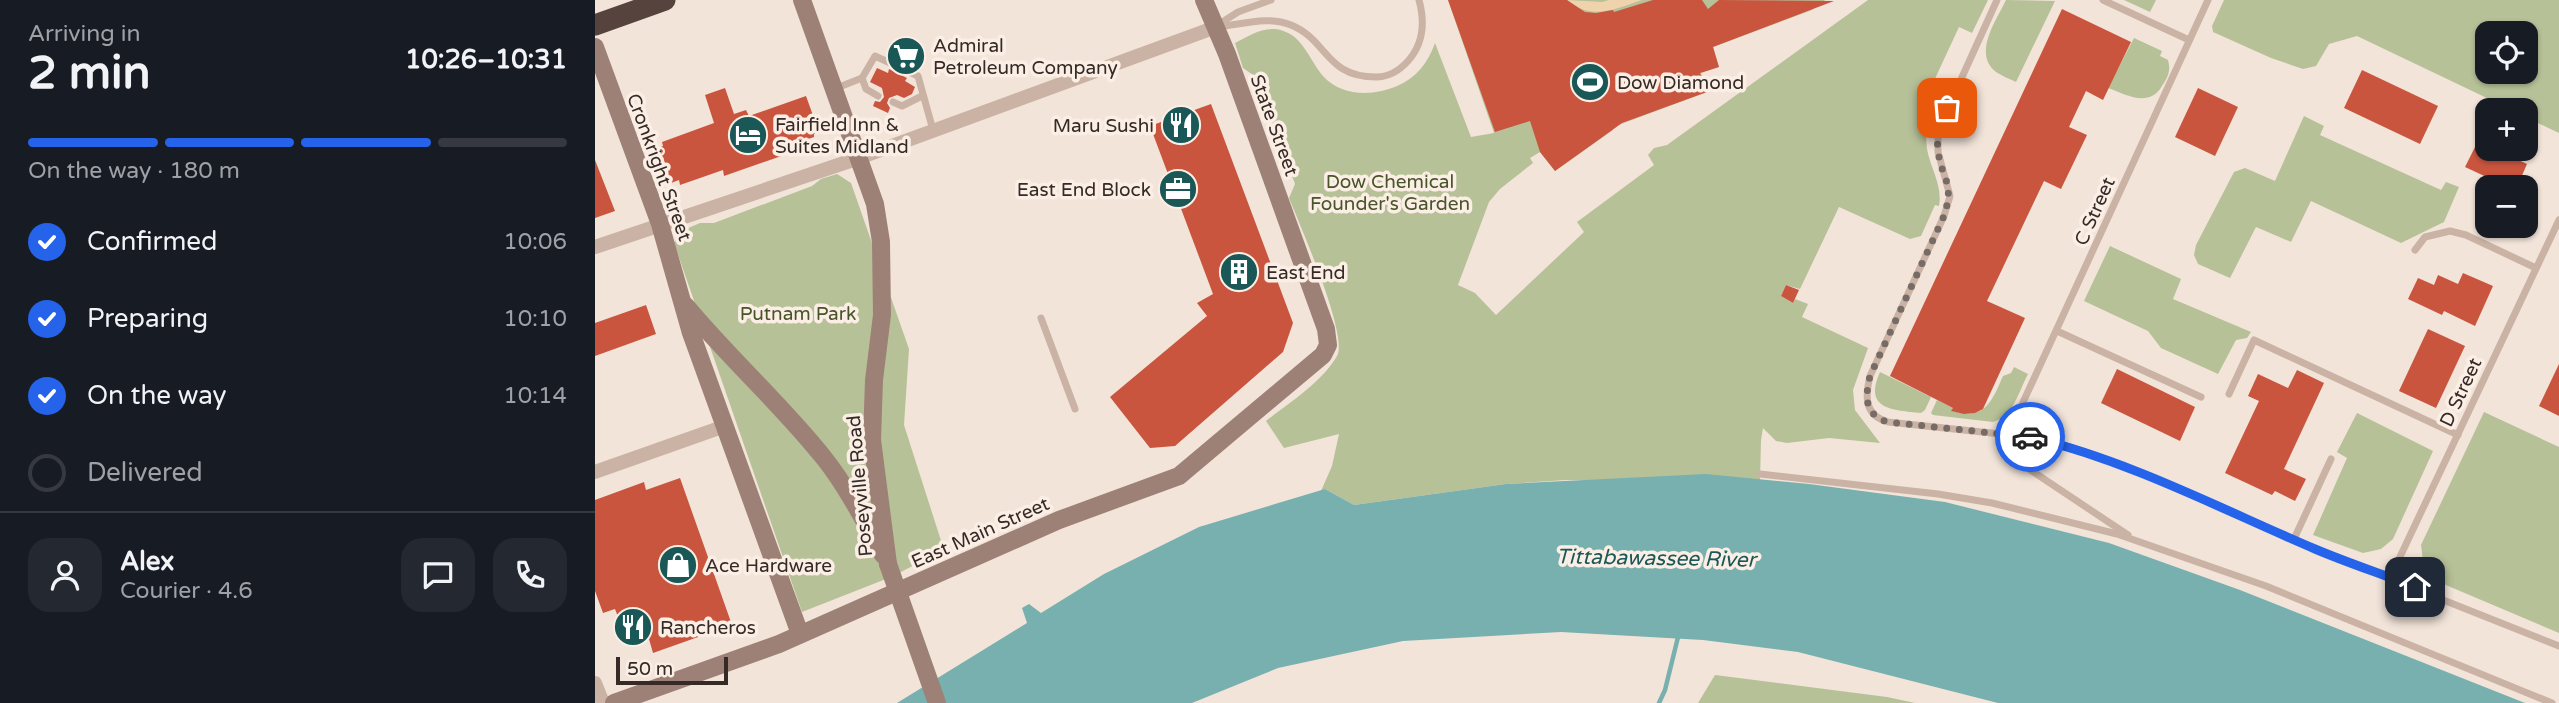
<!DOCTYPE html>
<html lang="en">
<head>
<meta charset="utf-8">
<style>
	:root { --surface:#171b24; --page:#242831; --text:#f1f3f6; --muted:#9ea1a6; --line:#363941; --accent:#2563eb }
	body { margin:0; font-family:"Varela Round",sans-serif; background:var(--page); color:var(--text); height:100vh; display:flex; flex-direction:column; font-size:26px; white-space:nowrap }
	* { box-sizing:border-box; margin:0 }
	p { font-size:23px; color:var(--muted) }
	.icon { flex:none; width:38px; height:38px; fill:none; stroke:currentColor; stroke-width:2; stroke-linecap:round; stroke-linejoin:round }
	.map { position:relative; flex:1; overflow:hidden }
	.details { display:flex; flex-direction:column; background:var(--surface); width:595px }
	.details>* { flex:none }
	.tools { position:absolute; left:1880px; top:21px; display:grid; gap:14px }
	.tools a { display:grid; place-items:center; width:63px; height:63px; border-radius:14px; background:var(--surface); box-shadow:0 2px 5px #0004; font-size:35px }
	.scale { position:absolute; left:21px; bottom:18px; width:112px; box-sizing:border-box; padding-left:7px; border:4px solid #352a26; border-top:0; font-size:19px; line-height:24px; white-space:nowrap; color:#352a26; -webkit-text-stroke:5px #faeee5; paint-order:stroke }
	.pin { position:absolute; display:grid; place-items:center; width:60px; height:60px; color:#fff; margin:-30px; border-radius:14px; box-shadow:0 4px 10px #0006 }
	.courier { position:absolute; display:grid; place-items:center; width:70px; height:70px; margin:-35px; border:5px solid #2563eb; border-radius:50%; background:#fff; color:#222; box-shadow:0 2px 9px #0007 }
	.headline em { font-style:normal; font-weight:700 }
	.headline div { display:flex; flex-direction:column-reverse }
	.headline { display:flex; align-items:center; justify-content:space-between; height:119px; padding:0 28px }
	h1 { font-size:46px; font-weight:700; line-height:52px }
	.bar { display:grid; grid-template-columns:repeat(4,1fr); gap:10px 7px; align-content:center; height:84px; padding:0 28px }
	.bar i { height:9px; border-radius:5px; background:var(--line) }
	.bar .on { background:var(--accent) }
	.bar p { grid-column:span 4 }
	.line { display:flex; align-items:center; gap:18px; padding:0 28px; border-top:2px solid var(--line) }
	.line div { flex:1 }
	.round { display:grid; place-items:center; flex:none; width:74px; height:74px; border-radius:21px; background:var(--page) }
	ol { padding:0 28px; list-style:none }
	li { display:flex; align-items:center; gap:21px; height:77px }
	li p { margin-inline-start:auto }
	li .icon { padding:7px; border-radius:50%; background:var(--accent); color:#fff; stroke-width:4 }
	li:last-child { color:var(--muted) }
	li i { width:38px; height:38px; border:4px solid var(--line); border-radius:50% }
	main { display:flex; flex:1; min-height:0 }
	.map>svg:first-child { display:block }
	.green { fill:#b7c198; fill-rule:evenodd }
	.sand { fill:#efd3ad }
	.water { fill:#77b0ae }
	.lines { fill:none; stroke-linecap:round; stroke-linejoin:round }
	.stream { stroke:#77b0ae; stroke-width:4.5 }
	.building { fill:#ca553f }
	.lane { stroke:#cab3a4; stroke-width:7 }
	.street { stroke:#cab3a4; stroke-width:14 }
	.secondary { stroke:#9e8176; stroke-width:18 }
	.highway { stroke:#57433d; stroke-width:21 }
	.secondary-bridge { stroke:#9e8176; stroke-width:18 }
	.done { stroke:#776b65; stroke-width:7; stroke-dasharray:0 12.6 }
	.route { stroke:#2563eb; stroke-width:9 }
	.labels { text-anchor:middle; stroke-width:7; stroke-linejoin:round; paint-order:stroke }
	.poi-label { font-size:19px; fill:#352a26; stroke:#faeee5; text-anchor:start }
	.street-label { font-size:19px; fill:#352a26; stroke:#faeee5 }
	.park-label { font-size:19px; fill:#485429; stroke:#faeee5 }
	.water-label { font-size:21px; font-style:italic; fill:#1a5857; stroke:#faeee5 }
</style>
</head>
<body>
<main>
<section class="details">
<div class="headline"><div><h1>2 min</h1><p>Arriving in</p></div><em>10:26–10:31</em></div>
<div class="bar"><i class="on"></i><i class="on"></i><i class="on"></i><i></i><p>On the way · 180 m</p></div>
<ol>
<li><svg class="icon" aria-label="check" viewBox="0 0 24 24"><path d="M5 12l5 5 9-10"/></svg>Confirmed<p>10:06</p></li>
<li><svg class="icon" aria-label="check" viewBox="0 0 24 24"><path d="M5 12l5 5 9-10"/></svg>Preparing<p>10:10</p></li>
<li><svg class="icon" aria-label="check" viewBox="0 0 24 24"><path d="M5 12l5 5 9-10"/></svg>On the way<p>10:14</p></li>
<li><i></i>Delivered</li>
</ol>
<div class="line" style="height:126px"><a class="round"><svg class="icon" aria-label="person" viewBox="0 0 24 24"><circle cx="12" cy="8" r="4"/><path d="M4 21q1-7 8-7t8 7"/></svg></a><div><b>Alex</b><p>Courier · 4.6</p></div><a class="round"><svg class="icon" aria-label="chat" viewBox="0 0 24 24"><path d="M4 5h16v11H9l-5 4z"/></svg></a><a class="round"><svg class="icon" aria-label="phone" viewBox="0 0 24 24"><path d="M5 4h4l2 5-3 2q2 4 5 5l2-3 5 2v4C11 20 4 13 5 4z"/></svg></a></div>
</section>
<div class="map">
<svg width="1964" height="703" viewBox="0 0 1964 703">
	<rect width="100%" height="100%" fill="#f2e4d9"/>
	<g class="green">
		<path d="M853,0H1230L1217,10L1118,47L1124,67L1106,73L1112,92L1018,127V130L960,171L945,152L935,158L938,163L905,189L894,202L863,285L880,293L901,315L989,232L982,222L1059,165L1053,155L1059,148L1072,145L1273,0H1393L1377,33L1364,27L1325,111L1338,117C1336,122 1332,128 1332,133C1327,158 1349,180 1344,206L1340,205L1326,236L1315,239L1244,207L1205,289L1191,285L1186,296L1198,303L1200,299L1213,304L1207,317L1273,348L1258,390L1260,410L1285,443L1234,438L1192,443L1181,441L1168,428L1166,440L1165,481L971,480L911,484L759,505L730,489L726,491L737,466L744,434L689,448L671,421C695,402 726,383 742,356C754,336 704,223 694,198L700,184L661,77L648,68L640,43C652,37 665,28 680,29C707,32 713,58 728,76C747,97 779,96 802,86C821,78 833,63 840,43L876,137L899,133Z"/>
		<path d="M1411,0L1460,1L1421,82C1415,79 1407,76 1401,72C1377,54 1402,19 1411,0Z"/>
		<polygon points="1529,0 1561,0 1555,12"/>
		<path d="M1629,0H1964V133L1930,117V110H1917L1762,36L1734,44L1721,66L1708,69L1676,58L1618,32L1617,26ZM1892,33H1930V72H1892Z"/>
		<path d="M1539,38L1567,51L1565,56L1573,60C1576,71 1573,77 1567,86C1554,108 1532,95 1513,88Z"/>
		<polygon points="1709,116 1729,126 1725,135 1846,190 1851,182 1864,187 1849,222 1806,243 1716,201 1696,242 1661,227 1635,278 1603,264 1599,255 1601,245 1639,172 1650,168 1680,181"/>
		<polygon points="242,174 256,183 314,349 309,425 349,550 296,577 207,612 79,243 84,232 105,223 119,223 217,186 226,179"/>
		<polygon points="1515,246 1586,279 1578,299 1656,332 1652,338 1641,340 1623,374 1566,348 1553,331 1489,301"/>
		<path d="M1419,367L1433,374C1424,391 1418,417 1398,422L1338,415L1336,413L1342,400L1358,408L1357,411C1390,420 1396,403 1408,376L1416,373Z"/>
		<path d="M1285,372L1336,397L1330,410L1326,413C1298,410 1268,410 1285,372Z"/>
		<polygon points="1889,412 1964,447 1964,633 1839,580 1829,568 1826,545"/>
		<polygon points="1762,413 1838,451 1798,539 1786,549 1768,553 1718,535 1752,458 1742,452"/>
		<polygon points="1120,675 1292,697 1320,703 1103,703"/>
	</g>
	<path class="sand" d="M972,0L1007,2L1014,0H1047C1021,9 995,21 972,0Z"/>
	<polygon class="water" points="1111,474 1214,484 1350,502 1514,543 1645,590 1930,703 1403,703 1203,652 1108,640 966,632 808,641 683,668 597,703 302,703 432,623 427,608 434,604 446,613 509,574 604,527 730,489 759,505 911,484"/>
	<g class="lines">
		<polyline class="stream" points="1064,703 1070,690 1084,633"/>
	</g>
	<g class="building">
		<polygon points="853,0 972,0 990,12 1001,13 1018,10 1019,12 1058,0 1107,0 1113,9 1124,0 1239,1 1118,47 1124,67 1105,73 1112,92 1027,123 960,171 945,152 935,121 900,132"/>
		<polygon points="1467,9 1536,42 1508,100 1491,91 1474,127 1492,135 1466,189 1449,181 1392,301 1430,318 1388,409 1380,413 1369,414 1356,411 1358,408 1295,376"/>
		<polygon points="306,45 324,53 317,67 300,58"/>
		<polygon points="282,68 293,73 294,69 312,78 310,81 320,87 317,94 309,98 302,95 294,98 292,103 295,108 293,113 278,106 280,101 285,102 289,97 287,88 275,82"/>
		<polygon points="1767,70 1843,106 1825,144 1749,108"/>
		<polygon points="130,88 139,114 151,110 154,116 211,96 224,132 219,134 219,137 196,145 198,152 129,176 128,170 85,185 84,180 76,183 64,148 68,146 67,142 119,123 110,95"/>
		<polygon points="1603,88 1643,107 1620,156 1580,137"/>
		<polygon points="616,104 698,323 688,352 580,446 555,448 515,397 612,316 602,303 618,294 555,126"/>
		<polygon points="1883,141 1892,145 1892,149 1900,149 1932,164 1922,187 1913,187 1870,167"/>
		<polygon points="0,160 20,211 0,218"/>
		<polygon points="1868,273 1898,286 1880,326 1849,311 1847,315 1813,299 1823,278 1839,285 1843,275 1863,284"/>
		<polygon points="1191,285 1204,290 1198,303 1186,296"/>
		<polygon points="51,305 61,334 0,356 0,323"/>
		<polygon points="1833,329 1870,346 1841,408 1804,391"/>
		<polygon points="1964,364 1964,416 1944,406"/>
		<polygon points="1522,369 1600,407 1585,441 1506,403"/>
		<polygon points="1702,370 1729,383 1689,469 1711,479 1700,501 1680,491 1677,495 1630,473 1664,401 1653,396 1663,374 1693,388"/>
		<polygon points="85,478 137,625 58,653 54,639 40,644 32,640 20,609 8,613 0,591 0,500 49,482 51,490"/>
	</g>
	<g class="lines">
		<g class="lane">
			<path d="M1402,0L1343,130V152L1355,196L1349,216L1275,376C1270,397 1269,415 1293,422L1434,437L1479,448L1560,478L1720,549L1964,646"/>
			<polyline points="1508,0 1594,40"/>
			<polyline points="621,26 643,12 676,0"/>
			<path d="M621,27C646,25 672,15 696,25C733,40 730,77 781,77C794,77 804,71 813,61C829,43 830,22 824,0"/>
			<polyline points="267,78 271,89 283,96"/>
			<polyline points="239,89 267,78 280,56 323,76 338,130"/>
			<polyline points="298,102 307,106 325,97"/>
			<polyline points="1820,250 1830,237 1855,231 1871,235 1941,268"/>
			<polyline points="446,318 480,409"/>
			<polyline points="1462,331 1606,397"/>
			<polyline points="1634,394 1659,340 1863,435"/>
			<polyline points="1165,474 1343,494 1397,503 1522,534 1671,586 1957,703"/>
			<polyline points="1533,535 1422,461 1413,435 1613,0"/>
			<polyline points="1699,539 1736,459"/>
			<polyline points="1795,578 1964,220"/>
		</g>
		<g class="street">
			<polyline points="0,247 264,158 621,27"/>
			<polyline points="0,472 130,426"/>
			<polyline points="0,683 8,703"/>
		</g>
		<g class="secondary">
			<polyline points="207,0 280,204 286,242 287,315 279,380 277,440 293,564"/>
			<polyline points="0,47 65,224 96,333 205,634"/>
			<path d="M91,306C135,359 186,404 229,458C252,487 270,522 288,555"/>
			<polyline points="19,703 184,644 464,520 584,476 728,355 733,345 731,329 632,54 609,0"/>
		</g>
		<polyline class="highway" points="0,25 70,0"/>
		<polyline class="secondary-bridge" points="293,564 342,703"/>
	</g>
	<g class="lines">
		<path class="done" d="M1352,108C1346,122 1341,135 1343,151C1347,181 1360,181 1349,216L1275,376C1270,397 1269,415 1293,422L1435,437"/>
		<path class="route" d="M1435,437C1535,461 1626,509 1720,549C1753,563 1787,574 1820,587"/>
	</g>
	<defs>
		<g id="supermarket-disc" transform="scale(2.0125)"><circle r="9.5" fill="#1a5857" stroke="#faeee5"/><path d="M-6-5.5h2.5l.6 2H6L4.5 2H-2.5L-4.4-4H-6ZM-1.5 3.2a1.3 1.3 0 1 0 .1 0ZM3 3.2a1.3 1.3 0 1 0 .1 0Z" fill="#fff"/></g>
		<g id="stadium-disc" transform="scale(2.0125)"><circle r="9.5" fill="#1a5857" stroke="#faeee5"/><path d="M0-5a6.5 5 0 1 0 0 10a6.5 5 0 1 0 0-10ZM-3.5-1.8h7v3.6h-7Z" fill="#fff"/></g>
		<g id="restaurant-disc" transform="scale(2.0125)"><circle r="9.5" fill="#1a5857" stroke="#faeee5"/><path d="M-5-6h1v4h1v-4h1v4h1v-4h1v5L-1.5 .5V6h-2V.5L-5-1ZM5-6V6H3V1.5H1.5Q1.5-4 5-6Z" fill="#fff"/></g>
		<g id="hotel-disc" transform="scale(2.0125)"><circle r="9.5" fill="#1a5857" stroke="#faeee5"/><path d="M-6-4.5h1.5V1H6V5H4.5V3h-9V5H-6ZM-4 0a1.8 1.8 0 1 1 3.6 0ZM.5 0V-2.5h3Q6-2.5 6 0Z" fill="#fff"/></g>
		<g id="office-disc" transform="scale(2.0125)"><circle r="9.5" fill="#1a5857" stroke="#faeee5"/><path d="M-6-3h4V-5.5h4V-3h4V5H-6ZM-1-4.5V-3h2v-1.5ZM-6 0V1H6V0Z" fill="#fff"/></g>
		<g id="building-disc" transform="scale(2.0125)"><circle r="9.5" fill="#1a5857" stroke="#faeee5"/><path d="M-4-6H4V6H1V3H-1V6H-4ZM-2.5-4.3h1.7v1.8h-1.7ZM.8-4.3h1.7v1.8H.8ZM-2.5-1h1.7V.8h-1.7ZM.8-1h1.7V.8H.8Z" fill="#fff"/></g>
		<g id="shop-disc" transform="scale(2.0125)"><circle r="9.5" fill="#1a5857" stroke="#faeee5"/><path d="M-5-2.5h2.3a2.7 3.5 0 0 1 5.4 0H5L5.5 6h-11ZM-1.5-2.5h3a1.5 2.3 0 0 0-3 0Z" fill="#fff"/></g>
	</defs>
	<g fill-rule="evenodd">
		<use href="#supermarket-disc" x="311" y="56"/>
		<use href="#stadium-disc" x="995" y="82"/>
		<use href="#restaurant-disc" x="586" y="125"/>
		<use href="#hotel-disc" x="153" y="135"/>
		<use href="#office-disc" x="583" y="189"/>
		<use href="#building-disc" x="644" y="272"/>
		<use href="#shop-disc" x="83" y="565"/>
		<use href="#restaurant-disc" x="38" y="627"/>
	</g>
	<g class="labels">
		<g class="poi-label">
			<text x="338" y="52">Admiral<tspan x="338" dy="22">Petroleum Company</tspan></text>
			<text x="1022" y="89">Dow Diamond</text>
			<text x="180" y="131">Fairfield Inn &amp;<tspan x="180" dy="22">Suites Midland</tspan></text>
			<text x="559" y="132" text-anchor="end">Maru Sushi</text>
			<text x="556" y="196" text-anchor="end">East End Block</text>
			<text x="671" y="279">East End</text>
			<text x="110" y="572">Ace Hardware</text>
			<text x="65" y="634">Rancheros</text>
		</g>
		<g class="street-label">
			<text transform="translate(680 125) rotate(70)" y="7">State Street</text>
			<text transform="translate(65 167) rotate(70)" y="7">Cronkright Street</text>
			<text transform="translate(1499 211) rotate(-66)" y="7">C Street</text>
			<text transform="translate(1865 392) rotate(-65)" y="7">D Street</text>
			<text transform="translate(264 486) rotate(-95)" y="7">Poseyville Road</text>
			<text transform="translate(385 532) rotate(-24)" y="7">East Main Street</text>
		</g>
		<g class="park-label">
			<text x="795" y="188">Dow Chemical<tspan x="795" dy="22">Founder's Garden</tspan></text>
			<text x="203" y="320">Putnam Park</text>
		</g>
		<g class="water-label">
			<text transform="translate(1061 558) rotate(1)" y="7">Tittabawassee River</text>
		</g>
	</g>
</svg>
<div class="tools">
<a><svg class="icon" aria-label="locate" viewBox="0 0 24 24"><circle cx="12" cy="12" r="6"/><path d="M12 2v4M12 18v4M2 12h4M18 12h4"/></svg></a>
<a>+</a>
<a>−</a>
</div>
<div class="scale">50 m</div>
<div class="pin" style="left:1352px;top:108px;background:#ea580c"><svg class="icon" aria-label="bag" viewBox="0 0 24 24"><path d="M5 8h14l-1 12H6zM9 8a3 3 0 0 1 6 0"/></svg></div>
<div class="pin" style="left:1820px;top:587px;background:#1f2937"><svg class="icon" aria-label="home" viewBox="0 0 24 24"><path d="M3 11l9-7 9 7M6 9v11h12V9"/></svg></div>
<div class="courier" style="left:1435px;top:437px"><svg class="icon" aria-label="car" viewBox="0 0 24 24"><path d="M5 17H2v-5l4-1 3-4h7l3 4 3 1v5h-3M9 17h6M6 11h13"/><circle cx="7" cy="17" r="2"/><circle cx="17" cy="17" r="2"/></svg></div>
</div>
</main>
</body>
</html>
